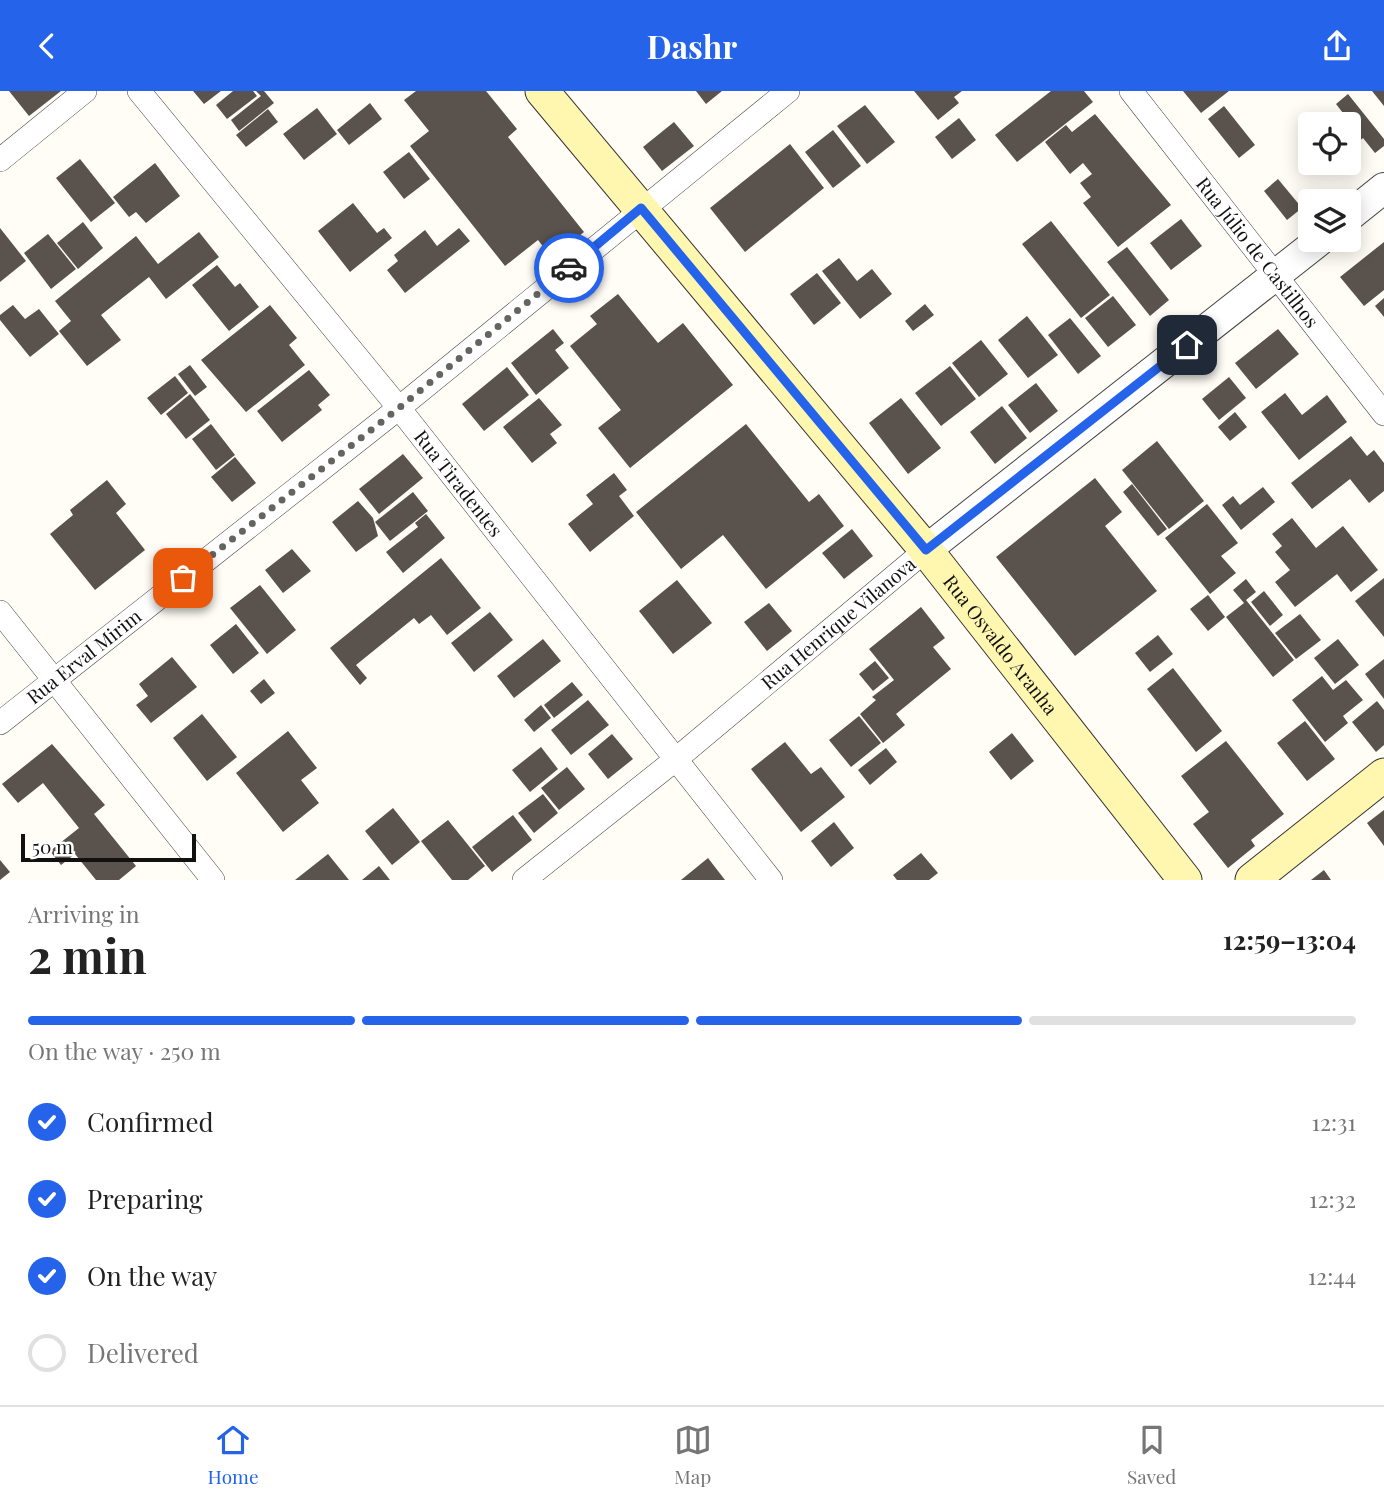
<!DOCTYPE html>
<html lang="en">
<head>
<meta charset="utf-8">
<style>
	:root { --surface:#fff; --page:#f6f6f6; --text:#222; --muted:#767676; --line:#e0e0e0; --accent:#2563eb }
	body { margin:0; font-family:"Playfair Display",serif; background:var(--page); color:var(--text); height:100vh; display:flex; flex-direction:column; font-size:26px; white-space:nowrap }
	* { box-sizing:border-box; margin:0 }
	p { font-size:23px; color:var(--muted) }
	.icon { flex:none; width:38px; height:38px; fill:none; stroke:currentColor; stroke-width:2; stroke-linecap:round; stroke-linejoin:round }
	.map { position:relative; height:789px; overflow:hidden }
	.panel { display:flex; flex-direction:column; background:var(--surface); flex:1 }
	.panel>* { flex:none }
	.buttons { position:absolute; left:1298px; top:21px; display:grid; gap:14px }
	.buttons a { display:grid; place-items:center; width:63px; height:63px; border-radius:7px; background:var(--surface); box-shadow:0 4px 18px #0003; font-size:35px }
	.scale { position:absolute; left:21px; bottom:18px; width:175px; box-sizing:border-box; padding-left:7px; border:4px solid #111; border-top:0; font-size:19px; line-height:24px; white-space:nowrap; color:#111; -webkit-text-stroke:5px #fff; paint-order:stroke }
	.pin { position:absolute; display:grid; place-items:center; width:60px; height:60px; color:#fff; margin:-30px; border-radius:14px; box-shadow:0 4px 10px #0006 }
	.courier { position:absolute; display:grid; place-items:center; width:70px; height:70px; margin:-35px; border:5px solid #2563eb; border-radius:50%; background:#fff; color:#222; box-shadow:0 2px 9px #0007 }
	.summary em { font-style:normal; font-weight:700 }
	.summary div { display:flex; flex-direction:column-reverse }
	.summary { display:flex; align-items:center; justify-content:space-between; height:119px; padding:0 28px }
	h1 { font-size:46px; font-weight:700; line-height:52px }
	.bar { display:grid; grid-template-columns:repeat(4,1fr); gap:10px 7px; align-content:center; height:84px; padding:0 28px }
	.bar i { height:9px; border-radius:5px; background:var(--line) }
	.bar .selected { background:var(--accent) }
	.bar p { grid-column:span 4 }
	ol { padding:0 28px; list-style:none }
	li { display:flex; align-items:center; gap:21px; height:77px }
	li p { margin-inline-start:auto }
	li .icon { padding:7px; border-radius:50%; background:var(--accent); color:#fff; stroke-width:4 }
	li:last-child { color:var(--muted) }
	li i { width:38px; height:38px; border:4px solid var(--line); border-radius:50% }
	header { display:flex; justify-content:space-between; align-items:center; height:91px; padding:0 28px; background:var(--accent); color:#fff; font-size:32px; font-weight:700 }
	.dock { display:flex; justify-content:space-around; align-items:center; height:98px; border-top:2px solid var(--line); background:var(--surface); font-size:19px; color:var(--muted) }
	.dock a { display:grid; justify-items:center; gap:4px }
	.dock .selected { color:var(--accent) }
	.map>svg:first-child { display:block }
	.building { fill:#5a524d }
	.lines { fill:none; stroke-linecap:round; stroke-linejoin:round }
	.minor-casing { stroke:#444; stroke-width:24 }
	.tertiary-casing { stroke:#444; stroke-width:32 }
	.secondary-casing { stroke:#333; stroke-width:35 }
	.minor { stroke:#fff; stroke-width:23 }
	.tertiary { stroke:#fff; stroke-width:30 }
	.secondary { stroke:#fff6b0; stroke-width:33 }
	.done { stroke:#646461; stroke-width:7; stroke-dasharray:0 12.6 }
	.route { stroke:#2563eb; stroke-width:9 }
	.labels { text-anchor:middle; stroke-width:7; stroke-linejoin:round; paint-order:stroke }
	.street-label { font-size:19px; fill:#111; stroke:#fff }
</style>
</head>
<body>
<header><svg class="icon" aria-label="back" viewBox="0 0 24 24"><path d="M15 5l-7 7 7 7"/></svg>Dashr<svg class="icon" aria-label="share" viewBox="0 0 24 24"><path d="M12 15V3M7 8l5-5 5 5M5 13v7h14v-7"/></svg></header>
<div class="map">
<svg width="1384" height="789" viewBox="0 0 1384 789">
	<rect width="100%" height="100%" fill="#fffdf5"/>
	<g class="building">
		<polygon points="9,0 61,0 29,25"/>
		<polygon points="193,0 221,0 204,13"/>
		<polygon points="233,0 253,0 257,5 227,28 216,14"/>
		<polygon points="256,0 264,0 274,12 239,40 231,29 261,5"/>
		<polygon points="416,0 486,0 517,38 508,46 584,141 552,167 538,149 505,175 410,55 429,40 404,9"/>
		<polygon points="696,0 722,0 706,13"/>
		<polygon points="914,0 962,0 954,6 959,12 938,29"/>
		<polygon points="1051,0 1084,0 1093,11 1017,71 995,44"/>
		<polygon points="1183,0 1229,0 1201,22"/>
		<polygon points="1372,0 1384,0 1384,15"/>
		<polygon points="1348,3 1384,48 1384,55 1375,62 1363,47 1356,53 1349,45 1349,33 1347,33 1350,31 1336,13"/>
		<polygon points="370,12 382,28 349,54 337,39"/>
		<polygon points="865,14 895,51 867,73 837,35"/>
		<polygon points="1224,15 1255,54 1239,67 1208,28"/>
		<polygon points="317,17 337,43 304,69 283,43"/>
		<polygon points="268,18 278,31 246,56 236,44"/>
		<polygon points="1095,23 1171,114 1118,156 1083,112 1091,106 1080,92 1092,83 1083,72 1070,83 1045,51 1066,34 1072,41"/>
		<polygon points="959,27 976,49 952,68 935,46"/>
		<polygon points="674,31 694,55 662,80 643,56"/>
		<polygon points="833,39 861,75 833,97 805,61"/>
		<polygon points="790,53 824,97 745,161 710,117"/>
		<polygon points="409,61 430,88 404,108 383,81"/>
		<polygon points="80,68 115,112 91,131 56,87"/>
		<polygon points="155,72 180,105 146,132 136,121 129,126 113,106"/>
		<polygon points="1278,88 1302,117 1287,129 1264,100"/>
		<polygon points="353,112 377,142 384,137 392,147 350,181 318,140"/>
		<polygon points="1181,128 1202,155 1171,179 1150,152"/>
		<polygon points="1051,130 1110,204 1081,227 1022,153"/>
		<polygon points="83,131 103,157 78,178 57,152"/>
		<polygon points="0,137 26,170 0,191"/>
		<polygon points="459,137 470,150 405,202 387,179 398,170 394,164 425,139 437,155"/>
		<polygon points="199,141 219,166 166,208 149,186 101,224 121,249 87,275 59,240 71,230 55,210 136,145 158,173"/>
		<polygon points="48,143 76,178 51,198 24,162"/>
		<polygon points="1384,151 1384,199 1364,215 1340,186"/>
		<polygon points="1127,156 1169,209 1150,225 1107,171"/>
		<polygon points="839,167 857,190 872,178 892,203 860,228 822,180"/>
		<polygon points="217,174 235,196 240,192 259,216 229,240 192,194"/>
		<polygon points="817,182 841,212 814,234 790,203"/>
		<polygon points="618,203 658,252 683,232 733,294 630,377 598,337 621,319 570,255 597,233 590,225"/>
		<polygon points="1113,205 1136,234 1108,256 1085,227"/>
		<polygon points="1384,207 1384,226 1375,215"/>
		<polygon points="925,213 934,224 913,240 905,230"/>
		<polygon points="13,214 25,228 39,218 59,243 30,266 0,229 0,224"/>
		<polygon points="270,214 297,247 289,254 305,274 246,321 201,269"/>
		<polygon points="1027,225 1058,264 1028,287 998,249"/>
		<polygon points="1070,227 1101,265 1078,283 1048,244"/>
		<polygon points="553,238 564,252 555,259 569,277 536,304 511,272"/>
		<polygon points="1278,238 1299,263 1256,298 1235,272"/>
		<polygon points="981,249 1008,283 979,306 952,272"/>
		<polygon points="190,274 207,296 195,305 178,283"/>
		<polygon points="950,275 976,308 941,335 915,302"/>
		<polygon points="507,276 529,304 484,340 462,313"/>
		<polygon points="309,279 330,304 318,314 322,319 282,351 257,320"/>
		<polygon points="175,285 188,302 161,324 147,307"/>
		<polygon points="1229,286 1246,307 1219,329 1202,308"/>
		<polygon points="1036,292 1058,320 1030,342 1008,314"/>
		<polygon points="1285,302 1302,324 1327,304 1347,331 1299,369 1261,321"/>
		<polygon points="190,303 210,329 186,348 166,323"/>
		<polygon points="539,307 562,334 550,343 557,352 532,372 503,336"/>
		<polygon points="901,307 941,357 908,383 869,332"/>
		<polygon points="1002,315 1027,347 995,373 970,341"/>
		<polygon points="1235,321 1247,336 1230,350 1218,336"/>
		<polygon points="211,333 235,364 216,379 192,348"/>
		<polygon points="746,333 809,411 819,403 844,435 766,498 723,444 681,478 636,421"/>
		<polygon points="1351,345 1367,365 1374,359 1384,372 1384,400 1369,412 1350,388 1312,418 1291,392"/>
		<polygon points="1157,350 1204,410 1169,438 1122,379"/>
		<polygon points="403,363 423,387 379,423 359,398"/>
		<polygon points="235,366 256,392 232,411 211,386"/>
		<polygon points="614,382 627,399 619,405 634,425 590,461 568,433 593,413 586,404"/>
		<polygon points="1095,387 1122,421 1105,435 1157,500 1075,565 996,466"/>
		<polygon points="107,389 126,413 116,422 145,459 95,499 50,443 73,424 70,419"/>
		<polygon points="1132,393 1167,438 1158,445 1123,401"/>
		<polygon points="1263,396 1275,411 1241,439 1222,414 1233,405 1240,414"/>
		<polygon points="413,401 428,420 390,450 375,431"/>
		<polygon points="358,410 373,427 378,445 356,461 332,431"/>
		<polygon points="1207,413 1238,452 1221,465 1236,482 1210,503 1165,447"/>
		<polygon points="426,423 445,447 403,482 386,461 418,436 415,432"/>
		<polygon points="1292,427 1316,457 1343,435 1378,479 1351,501 1337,483 1295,516 1275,491 1290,479 1275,461 1282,455 1272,443"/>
		<polygon points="852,438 873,465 844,488 822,462"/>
		<polygon points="292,458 311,480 283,502 265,479"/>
		<polygon points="441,467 481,517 447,544 431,524 419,533 414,527 356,574 367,587 360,594 330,557"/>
		<polygon points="1384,487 1384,546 1355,510"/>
		<polygon points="1246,488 1256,501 1246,509 1294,569 1273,586 1226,526 1244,512 1233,499"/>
		<polygon points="677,489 712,532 673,563 639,520"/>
		<polygon points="260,494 296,539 267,563 230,517"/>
		<polygon points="1264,500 1283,524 1270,535 1251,511"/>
		<polygon points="1208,504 1225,526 1208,540 1190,518"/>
		<polygon points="769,512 792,540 767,560 744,531"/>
		<polygon points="921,516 945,547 933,556 951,578 896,623 905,634 883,652 860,623 876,609 872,606 894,589 869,558"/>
		<polygon points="490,521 513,549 474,581 451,552"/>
		<polygon points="1300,523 1321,549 1296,568 1275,542"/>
		<polygon points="236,533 259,562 233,583 210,554"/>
		<polygon points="1158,544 1173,563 1150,581 1135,562"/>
		<polygon points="543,548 561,570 514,607 497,585"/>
		<polygon points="1338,548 1359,574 1335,593 1314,567"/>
		<polygon points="172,566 197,596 151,632 136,614 148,605 139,593"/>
		<polygon points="1384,568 1384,608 1365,583"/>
		<polygon points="875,570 889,587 873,600 859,583"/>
		<polygon points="1173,577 1222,640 1196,661 1147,598"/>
		<polygon points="1322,585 1333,599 1346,589 1363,609 1343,625 1348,632 1325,651 1292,609"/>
		<polygon points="264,588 275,602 261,613 250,600"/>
		<polygon points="572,591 583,604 554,627 544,614"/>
		<polygon points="588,609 609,634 571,664 551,639"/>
		<polygon points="1377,610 1384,619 1384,654 1376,661 1352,631"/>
		<polygon points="541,614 551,627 534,641 524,629"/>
		<polygon points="202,623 237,666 207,690 173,647"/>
		<polygon points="859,625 881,652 851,676 829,649"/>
		<polygon points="1305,630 1335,668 1307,690 1277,652"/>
		<polygon points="288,640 317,677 301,689 319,712 283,741 236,682"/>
		<polygon points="1012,642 1034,670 1011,689 989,661"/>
		<polygon points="612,643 633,668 608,688 588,663"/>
		<polygon points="1226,650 1284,723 1251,749 1255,755 1228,777 1193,733 1209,721 1181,685"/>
		<polygon points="785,651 811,683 821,676 845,706 801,741 751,678"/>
		<polygon points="52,653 105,714 94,723 136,775 119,789 96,789 75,763 61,774 50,760 79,737 43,692 18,712 2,693"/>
		<polygon points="541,656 558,678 530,701 512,679"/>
		<polygon points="886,657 897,671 870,694 858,679"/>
		<polygon points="567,676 585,698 559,719 541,697"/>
		<polygon points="543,703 558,722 534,742 518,722"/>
		<polygon points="393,717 420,751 392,774 365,740"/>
		<polygon points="1384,719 1384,755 1367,732"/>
		<polygon points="513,724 532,749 492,781 472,756"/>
		<polygon points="448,729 485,775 468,789 452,789 421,750"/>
		<polygon points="834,731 854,757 831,776 811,750"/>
		<polygon points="921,762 938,782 929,789 897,789 893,784"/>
		<polygon points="328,763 349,789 295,789"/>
		<polygon points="708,767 725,789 681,789"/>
		<polygon points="0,769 10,781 0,789"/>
		<polygon points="379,775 390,789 362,789"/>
		<polygon points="1324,779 1331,789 1311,789"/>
	</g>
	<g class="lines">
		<g class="minor-casing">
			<g id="minor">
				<path id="s1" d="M139,0L399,317L771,789"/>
				<path id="s2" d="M1131,0L1384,323"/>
				<polyline points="0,69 85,0"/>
				<polyline points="0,521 213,789"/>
				<path id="s3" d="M0,632L399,317L788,0"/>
				<path id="s4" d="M524,789L675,669L926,459"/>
			</g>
		</g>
		<g class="tertiary-casing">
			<g id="tertiary">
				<polyline points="1349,125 1384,97"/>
				<polyline points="926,459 1320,149"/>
			</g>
		</g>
		<g class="secondary-casing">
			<g id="secondary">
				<path id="s5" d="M542,0L926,459L1185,789"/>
				<polyline points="1252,789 1384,684"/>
			</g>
		</g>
		<use href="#minor" class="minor"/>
		<use href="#tertiary" class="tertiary"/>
		<use href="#secondary" class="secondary"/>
	</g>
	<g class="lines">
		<polyline class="done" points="183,487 399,317 569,177"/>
		<polyline class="route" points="569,177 641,117 926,459 1187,254"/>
	</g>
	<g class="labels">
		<g class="street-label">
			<text dy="7" stroke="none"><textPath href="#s2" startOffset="205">Rua Júlio de Castilhos</textPath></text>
			<text dy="7" stroke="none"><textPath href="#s1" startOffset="506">Rua Tiradentes</textPath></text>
			<text dy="7" stroke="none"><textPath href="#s4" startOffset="406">Rua Henrique Vilanova</textPath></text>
			<text dy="7" stroke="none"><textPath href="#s5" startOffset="719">Rua Osvaldo Aranha</textPath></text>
			<text dy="7" stroke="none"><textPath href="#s3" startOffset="107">Rua Erval Mirim</textPath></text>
		</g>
	</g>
</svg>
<div class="buttons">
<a><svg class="icon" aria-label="locate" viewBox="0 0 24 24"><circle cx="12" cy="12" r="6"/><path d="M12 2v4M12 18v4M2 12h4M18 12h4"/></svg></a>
<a><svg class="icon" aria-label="layers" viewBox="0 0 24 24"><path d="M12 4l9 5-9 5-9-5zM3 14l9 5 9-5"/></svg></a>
</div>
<div class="scale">50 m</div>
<div class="pin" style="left:183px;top:487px;background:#ea580c"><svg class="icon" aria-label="bag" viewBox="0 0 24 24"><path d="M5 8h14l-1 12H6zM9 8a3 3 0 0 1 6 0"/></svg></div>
<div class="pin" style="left:1187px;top:254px;background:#1f2937"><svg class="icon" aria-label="home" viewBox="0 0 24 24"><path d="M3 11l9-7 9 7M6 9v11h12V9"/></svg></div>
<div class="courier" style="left:569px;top:177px"><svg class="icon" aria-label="car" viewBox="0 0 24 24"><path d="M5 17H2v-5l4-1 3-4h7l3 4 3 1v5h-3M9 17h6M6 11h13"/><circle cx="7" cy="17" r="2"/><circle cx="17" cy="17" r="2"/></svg></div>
</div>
<section class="panel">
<div class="summary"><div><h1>2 min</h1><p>Arriving in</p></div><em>12:59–13:04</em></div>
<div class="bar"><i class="selected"></i><i class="selected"></i><i class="selected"></i><i></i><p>On the way · 250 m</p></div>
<ol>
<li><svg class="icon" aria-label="check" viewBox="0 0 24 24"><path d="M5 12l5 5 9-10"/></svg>Confirmed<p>12:31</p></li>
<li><svg class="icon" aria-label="check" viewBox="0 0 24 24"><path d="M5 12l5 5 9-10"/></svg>Preparing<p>12:32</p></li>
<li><svg class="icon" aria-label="check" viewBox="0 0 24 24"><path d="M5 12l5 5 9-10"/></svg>On the way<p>12:44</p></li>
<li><i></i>Delivered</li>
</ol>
</section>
<nav class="dock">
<a class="selected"><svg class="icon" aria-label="home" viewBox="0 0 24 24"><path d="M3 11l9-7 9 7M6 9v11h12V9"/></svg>Home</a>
<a><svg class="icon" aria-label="map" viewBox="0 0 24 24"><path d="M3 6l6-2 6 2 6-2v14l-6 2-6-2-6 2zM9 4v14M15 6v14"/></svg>Map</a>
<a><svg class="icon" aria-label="saved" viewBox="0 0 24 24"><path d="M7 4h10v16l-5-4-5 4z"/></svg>Saved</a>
</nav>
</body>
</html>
